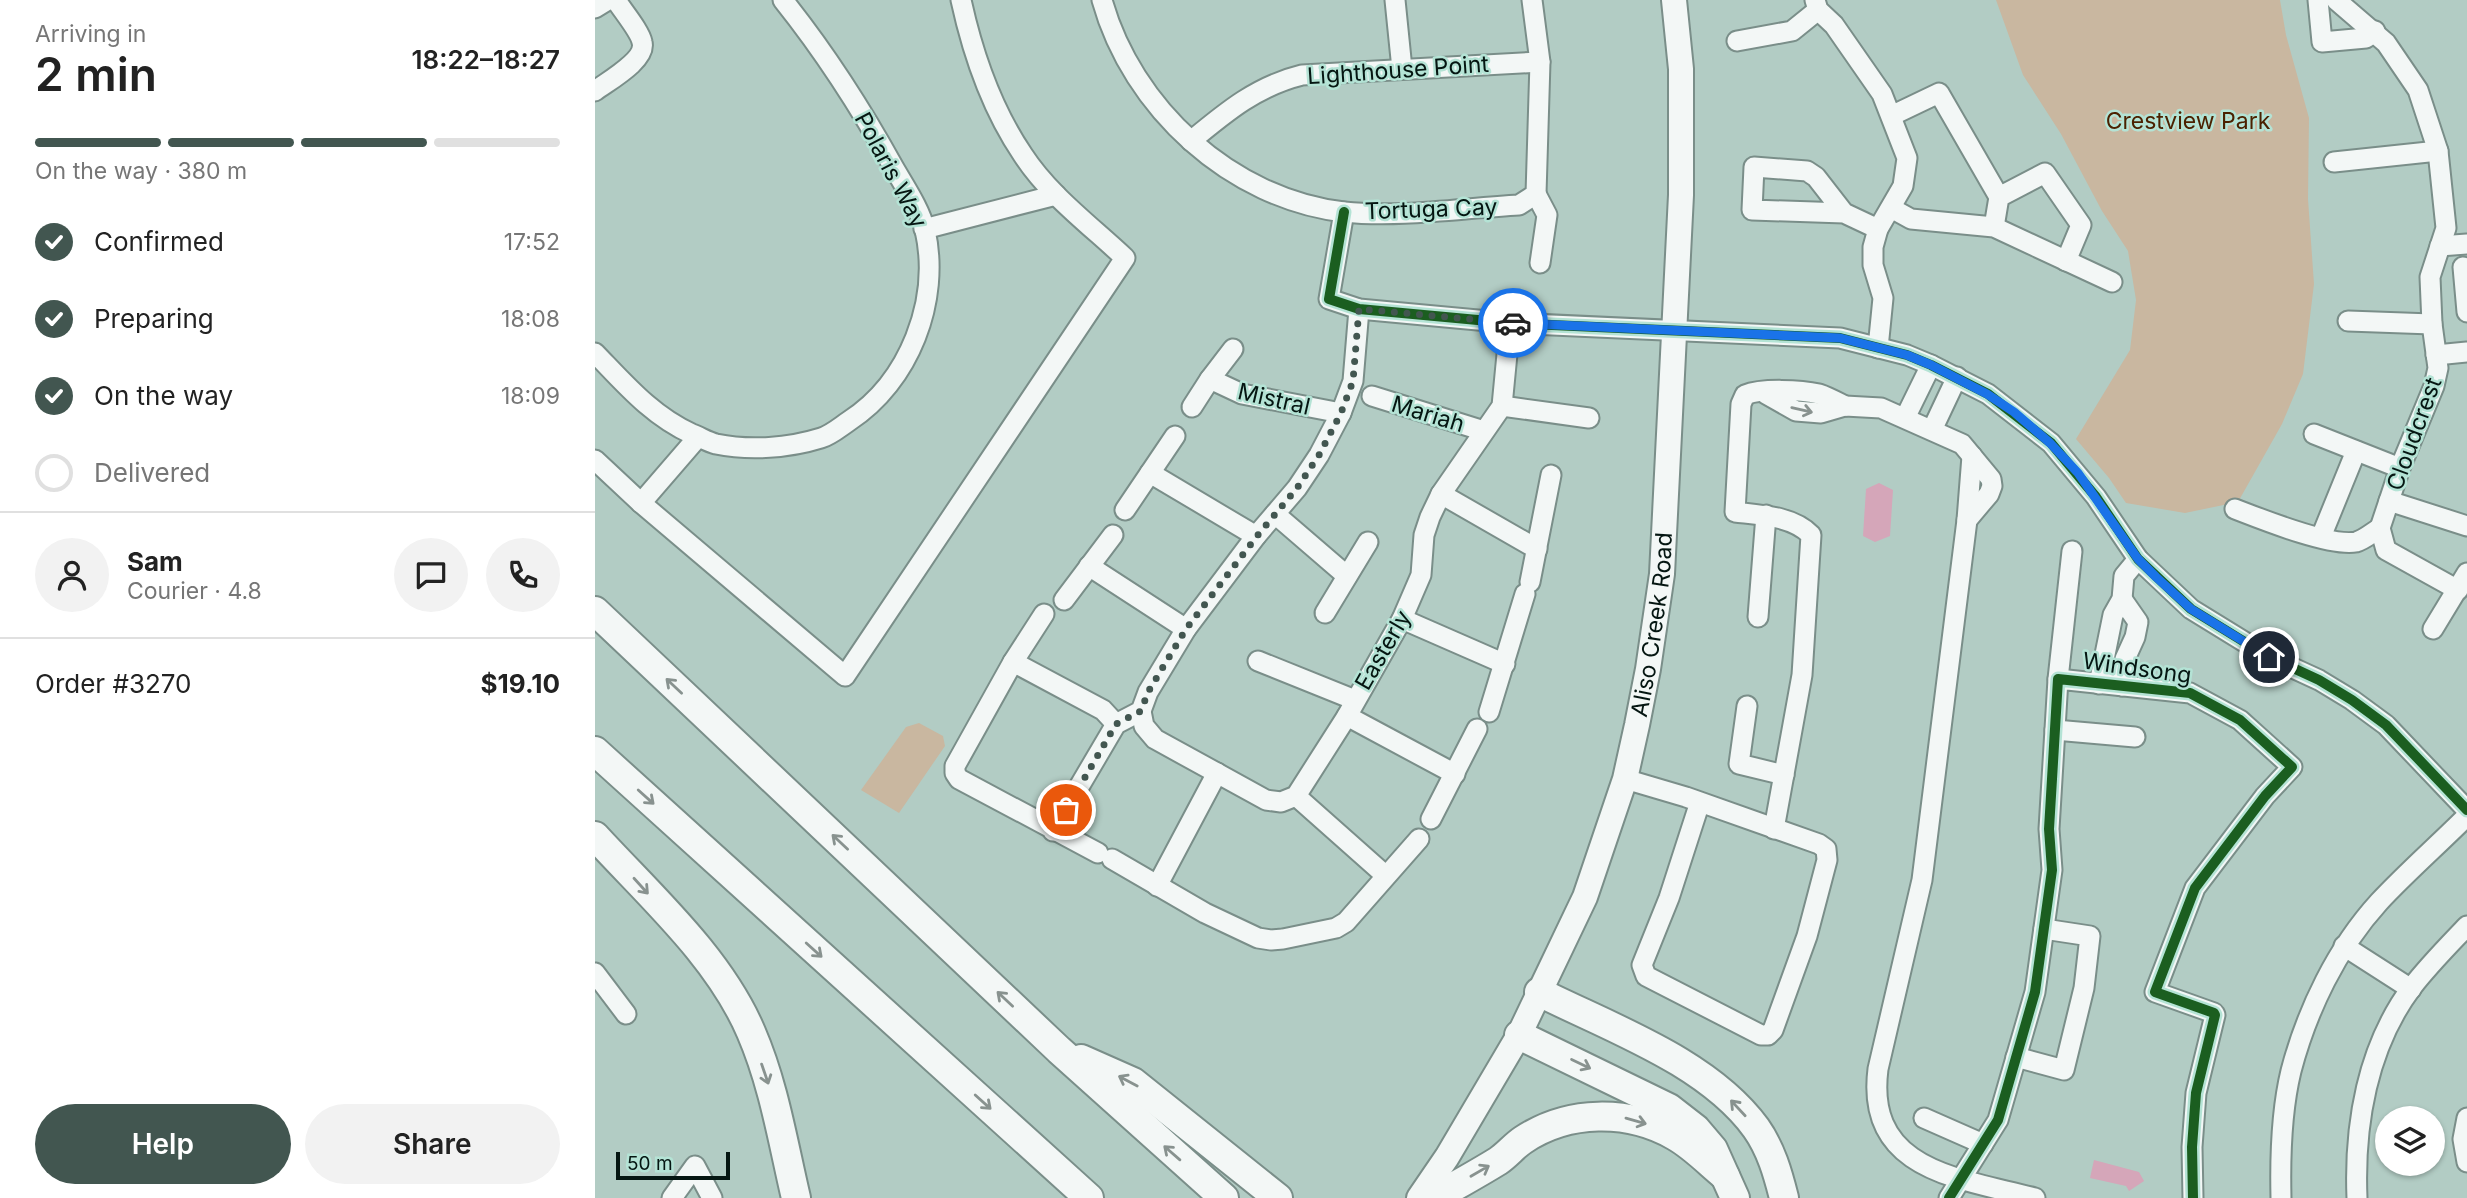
<!DOCTYPE html>
<html lang="en">
<head>
<meta charset="utf-8">
<style>
	:root { --surface:#fff; --page:#f2f2f2; --text:#222; --muted:#767676; --line:#e0e0e0; --accent:#425650 }
	body { margin:0; font-family:Inter,sans-serif; background:var(--page); color:var(--text); height:100vh; display:flex; flex-direction:column; font-size:26px; white-space:nowrap }
	* { box-sizing:border-box; margin:0 }
	p { font-size:23px; color:var(--muted) }
	.icon { flex:none; width:38px; height:38px; fill:none; stroke:currentColor; stroke-width:2; stroke-linecap:round; stroke-linejoin:round }
	.map { position:relative; flex:1; overflow:hidden }
	.sheet { display:flex; flex-direction:column; background:var(--surface); width:595px }
	.sheet>* { flex:none }
	.tools { position:absolute; left:1780px; top:1106px; display:grid; gap:14px }
	.tools a { display:grid; place-items:center; width:70px; height:70px; border-radius:50%; background:var(--surface); box-shadow:0 2px 5px #0004; font-size:35px }
	.scale { position:absolute; left:21px; bottom:18px; width:114px; box-sizing:border-box; padding-left:7px; border:4px solid #051612; border-top:0; font-size:19px; line-height:24px; white-space:nowrap; color:#051612; -webkit-text-stroke:5px #b4e3d5; paint-order:stroke }
	.pin { position:absolute; display:grid; place-items:center; width:60px; height:60px; color:#fff; margin:-30px; border:4px solid #fff; border-radius:50%; box-shadow:0 2px 7px #0007 }
	.courier { position:absolute; display:grid; place-items:center; width:70px; height:70px; margin:-35px; border:5px solid #1a73e8; border-radius:50%; background:#fff; color:#222; box-shadow:0 2px 9px #0007 }
	.overview em { font-style:normal; font-weight:600 }
	.overview div { display:flex; flex-direction:column-reverse }
	.overview { display:flex; align-items:center; justify-content:space-between; height:119px; padding:0 35px }
	h1 { font-size:46px; font-weight:600; line-height:52px }
	.bar { display:grid; grid-template-columns:repeat(4,1fr); gap:10px 7px; align-content:center; height:84px; padding:0 35px }
	.bar i { height:9px; border-radius:5px; background:var(--line) }
	.bar .active { background:var(--accent) }
	.bar p { grid-column:span 4 }
	.line { display:flex; align-items:center; gap:18px; padding:0 35px; border-top:2px solid var(--line) }
	.line div { flex:1 }
	.round { display:grid; place-items:center; flex:none; width:74px; height:74px; border-radius:37px; background:var(--page) }
	ol { padding:0 35px; list-style:none }
	li { display:flex; align-items:center; gap:21px; height:77px }
	li p { margin-inline-start:auto }
	li .icon { padding:7px; border-radius:50%; background:var(--accent); color:#fff; stroke-width:4 }
	li:last-child { color:var(--muted) }
	li i { width:38px; height:38px; border:4px solid var(--line); border-radius:50% }
	.primary-button { display:flex; gap:14px; margin-top:auto; padding:14px 35px }
	.primary-button a { flex:1; height:80px; border-radius:42px; background:var(--accent); color:#fff; font-size:28px; font-weight:600; line-height:80px; text-align:center }
	.primary-button a+a { background:var(--page); color:var(--text) }
	main { display:flex; flex:1; min-height:0 }
	.map>svg:first-child { display:block }
	.green { fill:#c9b7a0 }
	.water { fill:#d5a6b9 }
	.lines { fill:none; stroke-linecap:round; stroke-linejoin:round }
	.minor-casing { stroke:#7a8e89; stroke-width:23 }
	.major-casing { stroke:#7a8e89; stroke-width:28 }
	.highway-casing { stroke:#7a8e89; stroke-width:32 }
	.minor { stroke:#f3f7f6; stroke-width:19 }
	.major { stroke:#f3f7f6; stroke-width:24 }
	.highway { stroke:#f3f7f6; stroke-width:28 }
	.cycleway-casing { stroke:#b4e3d5; stroke-width:15 }
	.cycleway { stroke:#1b5e20; stroke-width:10 }
	.oneway { stroke:#88928f }
	.done { stroke:#425650; stroke-width:7; stroke-dasharray:0 12.6 }
	.route { stroke:#1a73e8; stroke-width:9 }
	.labels { text-anchor:middle; stroke-width:5; stroke-linejoin:round; paint-order:stroke }
	.street-label { font-size:23px; fill:#051612; stroke:#b4e3d5 }
	.park-label { font-size:23px; fill:#4b2100; stroke:#b4e3d5 }
</style>
</head>
<body>
<main>
<section class="sheet">
<div class="overview"><div><h1>2 min</h1><p>Arriving in</p></div><em>18:22–18:27</em></div>
<div class="bar"><i class="active"></i><i class="active"></i><i class="active"></i><i></i><p>On the way · 380 m</p></div>
<ol>
<li><svg class="icon" aria-label="check" viewBox="0 0 24 24"><path d="M5 12l5 5 9-10"/></svg>Confirmed<p>17:52</p></li>
<li><svg class="icon" aria-label="check" viewBox="0 0 24 24"><path d="M5 12l5 5 9-10"/></svg>Preparing<p>18:08</p></li>
<li><svg class="icon" aria-label="check" viewBox="0 0 24 24"><path d="M5 12l5 5 9-10"/></svg>On the way<p>18:09</p></li>
<li><i></i>Delivered</li>
</ol>
<div class="line" style="height:126px"><a class="round"><svg class="icon" aria-label="person" viewBox="0 0 24 24"><circle cx="12" cy="8" r="4"/><path d="M4 21q1-7 8-7t8 7"/></svg></a><div><b>Sam</b><p>Courier · 4.8</p></div><a class="round"><svg class="icon" aria-label="chat" viewBox="0 0 24 24"><path d="M4 5h16v11H9l-5 4z"/></svg></a><a class="round"><svg class="icon" aria-label="phone" viewBox="0 0 24 24"><path d="M5 4h4l2 5-3 2q2 4 5 5l2-3 5 2v4C11 20 4 13 5 4z"/></svg></a></div>
<div class="line" style="height:91px"><div>Order #3270</div><b>$19.10</b></div>
<div class="primary-button"><a>Help</a><a>Share</a></div>
</section>
<div class="map">
<svg width="1872" height="1198" viewBox="0 0 1872 1198">
	<rect width="100%" height="100%" fill="#b2ccc4"/>
	<g class="green">
		<polygon points="1401,0 1685,0 1691,35 1714,118 1713,199 1719,284 1708,374 1687,424 1643,502 1590,513 1531,503 1514,478 1481,439 1535,350 1541,300 1533,251 1507,211 1466,134 1428,75"/>
		<polygon points="324,723 348,736 350,746 304,813 266,790 311,727"/>
	</g>
	<g class="water">
		<polygon points="1284,483 1298,490 1295,536 1280,542 1268,536 1271,489"/>
		<polygon points="1499,1160 1544,1172 1549,1181 1534,1191 1531,1186 1495,1178"/>
	</g>
	<g class="lines">
		<g class="minor-casing">
			<g id="minor">
				<path d="M507,0C537,108 636,199 749,212C803,218 868,208 924,205L941,194L945,62L937,0"/>
				<polyline points="800,0 807,69"/>
				<polyline points="1220,0 1223,10 1239,25 1287,94 1312,158 1308,186 1283,229 1278,247 1278,265 1288,298 1283,348"/>
				<polyline points="1723,0 1727,42 1771,38 1780,31"/>
				<polyline points="1741,0 1791,43 1823,90 1843,151 1851,228 1835,277 1837,324 1843,368 1839,386 1805,468 1785,528"/>
				<polyline points="0,8 13,0"/>
				<polyline points="1142,41 1197,31 1223,10"/>
				<path d="M0,91C13,81 52,60 47,42C45,31 27,10 21,0"/>
				<polyline points="1298,115 1344,93 1404,197"/>
				<path d="M596,141C631,112 662,86 707,75L945,62"/>
				<polyline points="1739,162 1843,151"/>
				<polyline points="941,194 952,215 945,263"/>
				<polyline points="1296,208 1316,219 1399,227 1517,282"/>
				<polyline points="749,212 734,299 764,309 915,323 1245,338 1312,355 1336,365 1393,394 1456,443 1501,497 1543,559 1596,609 1674,657 1724,680 1757,700 1791,725 1872,810"/>
				<polyline points="1249,213 1157,210 1159,167 1212,171 1221,177 1249,213 1283,229"/>
				<polyline points="1399,227 1404,197 1450,173 1486,225 1471,261"/>
				<polyline points="329,229 461,195"/>
				<polyline points="1845,246 1872,244"/>
				<polyline points="1868,267 1872,312"/>
				<polyline points="1753,321 1837,324"/>
				<path d="M0,353C30,384 57,416 97,434C105,437 113,442 121,444C155,451 194,448 226,438C236,435 245,427 254,421C314,382 346,301 330,230C325,209 310,187 299,168C268,112 228,50 188,0"/>
				<polyline points="1841,355 1872,352"/>
				<polyline points="615,379 647,394 746,413"/>
				<polyline points="1171,394 1201,411 1226,413 1250,406 1286,408 1367,444 1396,479 1397,486 1394,494 1372,520"/>
				<polyline points="777,396 889,431"/>
				<polyline points="907,406 994,418"/>
				<polyline points="597,407 615,379 638,349"/>
				<polyline points="1310,418 1336,365"/>
				<polyline points="1337,430 1362,377"/>
				<polyline points="1719,434 1805,468"/>
				<path d="M1377,456L1372,520L1327,880L1283,1069C1270,1171 1364,1178 1440,1198"/>
				<path d="M0,460L46,503L250,676L530,258C496,226 454,195 428,155C396,108 378,55 366,0"/>
				<polyline points="555,473 661,536"/>
				<polyline points="846,494 942,549"/>
				<polyline points="1794,501 1872,526"/>
				<polyline points="46,503 103,437"/>
				<path d="M1640,509C1666,519 1735,547 1761,542C1769,540 1778,532 1785,528L1791,550L1863,590"/>
				<polyline points="530,510 580,436"/>
				<polyline points="680,514 752,576"/>
				<polyline points="1726,537 1761,451"/>
				<polyline points="494,566 591,629"/>
				<polyline points="935,582 956,475"/>
				<polyline points="469,600 518,535"/>
				<polyline points="730,613 773,542"/>
				<polyline points="449,614 418,662 360,766 360,773 364,779 503,853"/>
				<polyline points="1163,617 1171,515"/>
				<polyline points="807,619 910,664"/>
				<polyline points="1838,629 1872,573"/>
				<polyline points="663,661 760,700"/>
				<polyline points="418,662 508,710 521,724"/>
				<polyline points="1463,679 1477,551"/>
				<polyline points="1504,684 1518,615 1527,599 1529,576 1543,559"/>
				<polyline points="1527,686 1530,659 1540,637 1543,622 1527,599"/>
				<polyline points="1152,706 1144,764 1189,775"/>
				<polyline points="546,711 549,726 560,739 671,800 686,802 701,796 752,716 807,619 826,575 829,535 835,517 846,494 907,406 915,323"/>
				<polyline points="894,712 930,594"/>
				<polyline points="752,716 860,774"/>
				<polyline points="1460,730 1540,737"/>
				<polyline points="1030,779 1091,797 1224,844 1231,849 1232,860 1212,936 1178,1030 1173,1035 1166,1035 1051,976 1047,965 1074,898 1105,802"/>
				<polyline points="701,796 790,875"/>
				<polyline points="836,819 882,729"/>
				<path d="M1179,829L1207,675L1216,535C1198,516 1165,515 1140,512L1146,404L1150,395C1167,388 1206,390 1224,394C1233,397 1242,402 1250,406"/>
				<polyline points="458,831 521,724 546,711 553,692 591,629 661,536 702,488 724,455 746,413 758,381 764,309"/>
				<polyline points="517,859 610,913 663,938 676,940 688,939 741,928 751,922 824,839"/>
				<polyline points="562,886 622,773"/>
				<polyline points="1749,946 1816,989"/>
				<polyline points="0,973 31,1014"/>
				<polyline points="1421,1057 1469,1070 1489,988 1495,936 1449,929"/>
				<polyline points="1329,1118 1388,1144"/>
				<polyline points="1872,1118 1868,1139 1872,1162"/>
				<polyline points="77,1198 100,1166 117,1198"/>
				<polyline points="1354,1198 1403,1120 1440,992 1457,870 1454,829 1463,679 1595,693 1645,720 1697,767 1670,796 1600,888 1560,992 1619,1013 1620,1015 1601,1093 1597,1147 1598,1198"/>
				<path d="M1686,1198C1685,1156 1686,1112 1696,1071C1712,1010 1742,948 1784,902C1812,872 1843,845 1872,816"/>
				<path d="M1762,1198C1759,1125 1772,1047 1817,987C1834,965 1853,946 1872,926"/>
			</g>
		</g>
		<g class="major-casing">
			<g id="major">
				<path id="s1" d="M824,1198L852,1157L924,1035L990,897L1030,779L1042,725L1053,669L1067,574L1086,195V69L1079,0"/>
			</g>
		</g>
		<g class="highway-casing">
			<g id="highway">
				<polyline points="0,611 464,1050 629,1198"/>
				<polyline points="0,751 494,1198"/>
				<path d="M0,836C55,896 124,957 156,1032C179,1085 188,1143 201,1198"/>
				<path d="M944,992C1016,1028 1113,1062 1161,1128C1176,1149 1183,1174 1189,1198"/>
				<polyline points="924,1035 1074,1108 1101,1129 1118,1149 1140,1198"/>
				<polyline points="486,1059 538,1082 683,1198"/>
				<path d="M839,1198C860,1186 882,1174 903,1161C912,1155 919,1146 928,1140C973,1110 1033,1109 1080,1136C1098,1146 1114,1163 1130,1176"/>
			</g>
		</g>
		<use href="#minor" class="minor"/>
		<use href="#major" class="major"/>
		<use href="#highway" class="highway"/>
		<g class="cycleway-casing">
			<g id="cycleway">
				<polyline points="749,212 734,299 764,309 915,323 1245,338 1312,355 1336,365 1393,394 1456,443 1501,497 1543,559 1596,609 1674,657 1724,680 1757,700 1791,725 1872,810"/>
				<polyline points="1354,1198 1403,1120 1440,992 1457,870 1454,829 1463,679 1595,693 1645,720 1697,767 1670,796 1600,888 1560,992 1619,1013 1620,1015 1601,1093 1597,1147 1598,1198"/>
			</g>
		</g>
		<use href="#cycleway" class="cycleway"/>
	</g>
	<defs><path id="oneway-shaft" d="M-6 0H5M1.5-3L5.5 0L1.5 3" fill="none" stroke-width="1.6" stroke-linecap="round" stroke-linejoin="round" transform="scale(1.75)"/></defs>
	<g class="oneway">
		<use href="#oneway-shaft" transform="translate(1207 410) rotate(13)"/>
		<use href="#oneway-shaft" transform="translate(79 686) rotate(-137)"/>
		<use href="#oneway-shaft" transform="translate(51 797) rotate(42)"/>
		<use href="#oneway-shaft" transform="translate(245 842) rotate(-137)"/>
		<use href="#oneway-shaft" transform="translate(46 886) rotate(48)"/>
		<use href="#oneway-shaft" transform="translate(219 950) rotate(42)"/>
		<use href="#oneway-shaft" transform="translate(410 999) rotate(-137)"/>
		<use href="#oneway-shaft" transform="translate(986 1064) rotate(26)"/>
		<use href="#oneway-shaft" transform="translate(170 1074) rotate(71)"/>
		<use href="#oneway-shaft" transform="translate(533 1081) rotate(-152)"/>
		<use href="#oneway-shaft" transform="translate(388 1102) rotate(42)"/>
		<use href="#oneway-shaft" transform="translate(1143 1108) rotate(-133)"/>
		<use href="#oneway-shaft" transform="translate(1041 1121) rotate(16)"/>
		<use href="#oneway-shaft" transform="translate(577 1153) rotate(-139)"/>
		<use href="#oneway-shaft" transform="translate(885 1171) rotate(-30)"/>
	</g>
	<g class="lines">
		<polyline class="done" points="471,810 521,724 546,711 553,692 591,629 662,536 702,488 724,455 746,413 758,381 764,309 918,323"/>
		<polyline class="route" points="918,323 1245,338 1312,355 1336,365 1392,394 1419,412 1455,443 1483,473 1543,559 1561,577 1596,609 1674,657"/>
	</g>
	<g class="labels">
		<g class="street-label">
			<text transform="translate(803 70) rotate(-4)" y="8">Lighthouse Point</text>
			<text transform="translate(296 170) rotate(62)" y="8">Polaris Way</text>
			<text transform="translate(836 209) rotate(-2)" y="8">Tortuga Cay</text>
			<text transform="translate(679 399) rotate(13)" y="8">Mistral</text>
			<text transform="translate(833 414) rotate(17)" y="8">Mariah</text>
			<text transform="translate(1819 434) rotate(-70)" y="8">Cloudcrest</text>
			<text dy="8" stroke="none"><textPath href="#s1" startOffset="626">Aliso Creek Road</textPath></text>
			<text transform="translate(788 650) rotate(-60)" y="8">Easterly</text>
			<text transform="translate(1542 668) rotate(8)" y="8">Windsong</text>
		</g>
		<g class="park-label">
			<text x="1593" y="129">Crestview Park</text>
		</g>
	</g>
</svg>
<div class="tools">
<a><svg class="icon" aria-label="layers" viewBox="0 0 24 24"><path d="M12 4l9 5-9 5-9-5zM3 14l9 5 9-5"/></svg></a>
</div>
<div class="scale">50 m</div>
<div class="pin" style="left:471px;top:810px;background:#ea580c"><svg class="icon" aria-label="bag" viewBox="0 0 24 24"><path d="M5 8h14l-1 12H6zM9 8a3 3 0 0 1 6 0"/></svg></div>
<div class="pin" style="left:1674px;top:657px;background:#1f2937"><svg class="icon" aria-label="home" viewBox="0 0 24 24"><path d="M3 11l9-7 9 7M6 9v11h12V9"/></svg></div>
<div class="courier" style="left:918px;top:323px"><svg class="icon" aria-label="car" viewBox="0 0 24 24"><path d="M5 17H2v-5l4-1 3-4h7l3 4 3 1v5h-3M9 17h6M6 11h13"/><circle cx="7" cy="17" r="2"/><circle cx="17" cy="17" r="2"/></svg></div>
</div>
</main>
</body>
</html>
